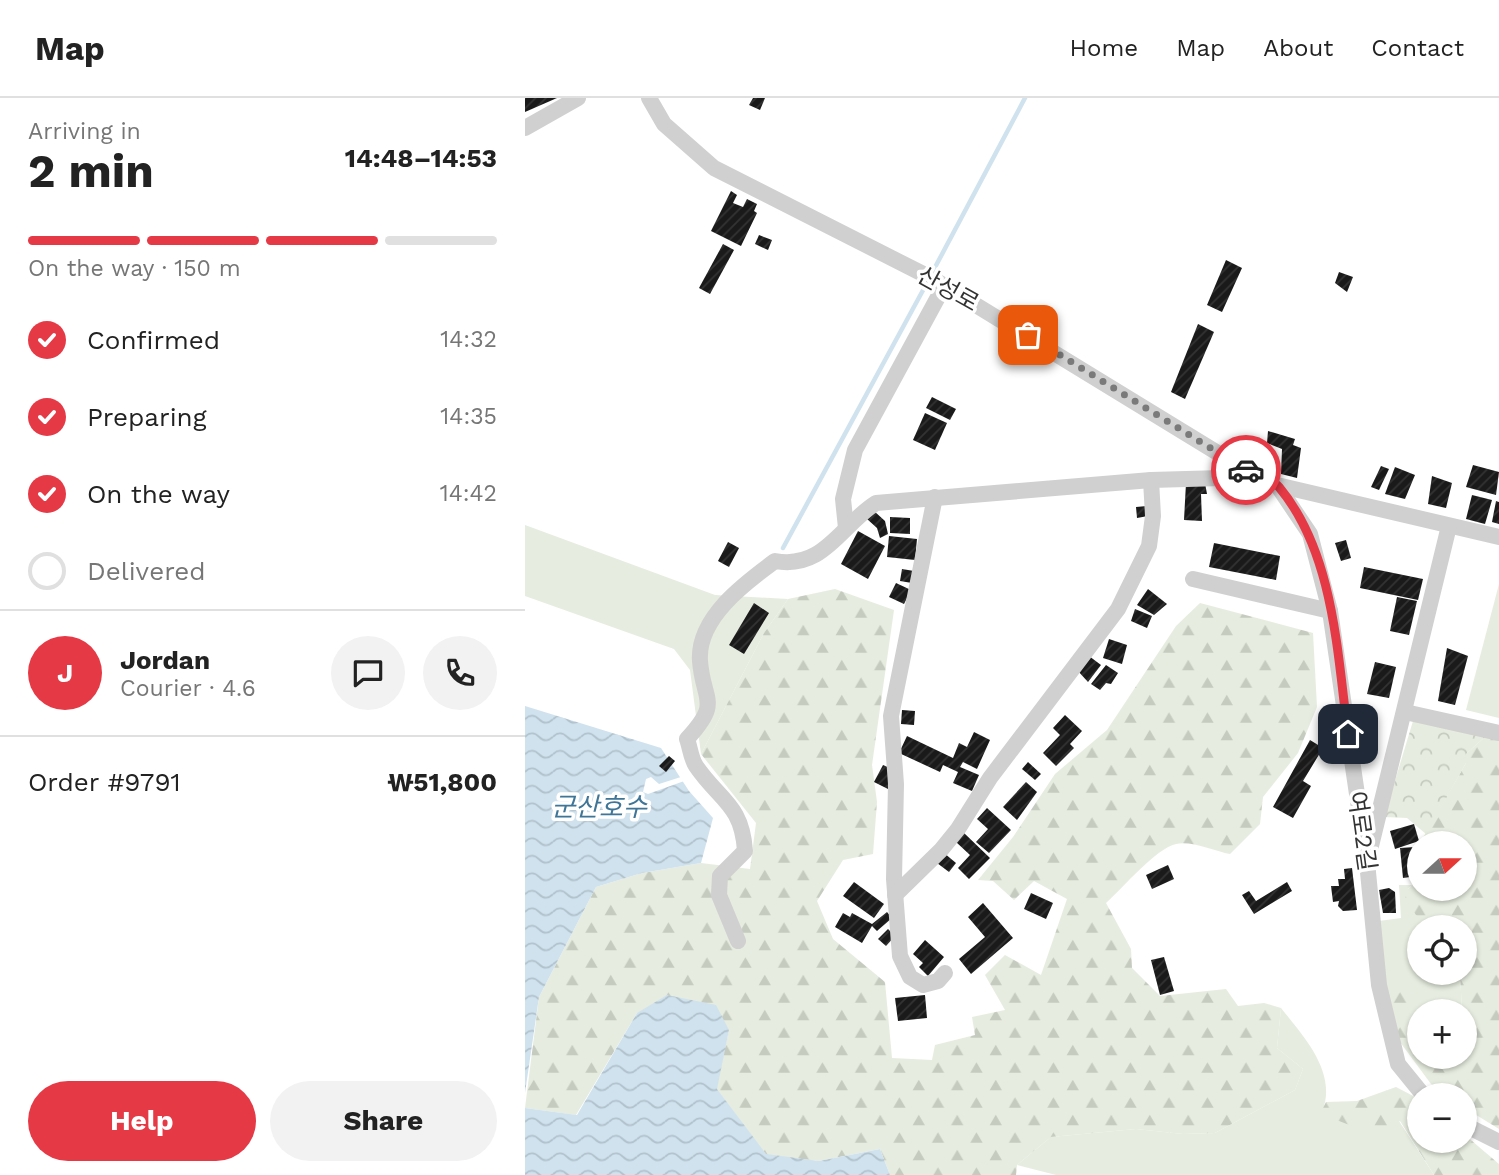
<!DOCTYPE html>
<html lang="en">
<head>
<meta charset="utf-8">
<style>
	:root { --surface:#fff; --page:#f2f2f2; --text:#222; --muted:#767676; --line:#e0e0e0; --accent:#e63946 }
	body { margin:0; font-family:"Work Sans","Noto Sans KR",sans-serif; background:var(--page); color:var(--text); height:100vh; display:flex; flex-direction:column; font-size:26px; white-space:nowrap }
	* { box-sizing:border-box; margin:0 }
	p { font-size:23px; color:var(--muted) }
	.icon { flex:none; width:38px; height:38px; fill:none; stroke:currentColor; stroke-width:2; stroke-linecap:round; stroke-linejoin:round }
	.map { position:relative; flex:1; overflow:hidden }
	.drawer { display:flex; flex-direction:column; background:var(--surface); width:525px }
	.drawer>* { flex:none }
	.needle { width:46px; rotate:69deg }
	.buttons { position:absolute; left:882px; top:733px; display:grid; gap:14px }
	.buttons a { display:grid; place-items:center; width:70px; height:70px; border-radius:50%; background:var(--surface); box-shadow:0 2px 5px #0004; font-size:35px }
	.pin { position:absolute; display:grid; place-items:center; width:60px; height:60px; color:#fff; margin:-30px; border-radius:14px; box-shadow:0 4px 10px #0006 }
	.courier { position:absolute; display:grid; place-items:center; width:70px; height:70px; margin:-35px; border:5px solid #e63946; border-radius:50%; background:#fff; color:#222; box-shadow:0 2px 9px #0007 }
	.headline em { font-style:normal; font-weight:700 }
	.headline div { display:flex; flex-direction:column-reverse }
	.headline { display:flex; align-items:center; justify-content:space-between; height:119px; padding:0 28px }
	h1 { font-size:46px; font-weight:700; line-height:52px }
	.bar { display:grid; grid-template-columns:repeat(4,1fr); gap:10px 7px; align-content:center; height:84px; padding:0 28px }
	.bar i { height:9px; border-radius:5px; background:var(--line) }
	.bar .selected { background:var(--accent) }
	.bar p { grid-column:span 4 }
	.line { display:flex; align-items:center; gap:18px; padding:0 28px; border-top:2px solid var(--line) }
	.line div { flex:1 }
	.round { display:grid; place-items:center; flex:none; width:74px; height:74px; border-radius:37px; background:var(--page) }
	ol { padding:0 28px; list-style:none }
	li { display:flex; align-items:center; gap:21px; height:77px }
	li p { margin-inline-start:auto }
	li .icon { padding:7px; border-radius:50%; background:var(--accent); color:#fff; stroke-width:4 }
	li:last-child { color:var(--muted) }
	li i { width:38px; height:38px; border:4px solid var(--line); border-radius:50% }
	.button { display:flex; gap:14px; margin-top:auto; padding:14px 28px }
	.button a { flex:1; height:80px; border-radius:42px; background:var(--accent); color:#fff; font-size:28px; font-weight:700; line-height:80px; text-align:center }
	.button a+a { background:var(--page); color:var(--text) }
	header { display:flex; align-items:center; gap:42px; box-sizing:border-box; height:98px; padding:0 35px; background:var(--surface); border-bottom:2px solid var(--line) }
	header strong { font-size:33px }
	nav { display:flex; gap:38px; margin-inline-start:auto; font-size:24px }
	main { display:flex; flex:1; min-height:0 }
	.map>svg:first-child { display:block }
	.green { fill:#e6ecdf }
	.forest { fill:url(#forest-firs) }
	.park { fill:url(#park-crowns) }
	.water { fill:url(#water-waves) }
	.pier { fill:#fff }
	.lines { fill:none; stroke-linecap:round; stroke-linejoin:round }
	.stream { stroke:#cfe2ee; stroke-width:4.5 }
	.building { fill:url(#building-hatch) }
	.minor { stroke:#d0d0d0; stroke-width:16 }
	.done { stroke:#7a7a7a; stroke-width:7; stroke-dasharray:0 12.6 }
	.route { stroke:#e63946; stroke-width:9 }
	.labels { text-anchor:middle; stroke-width:7; stroke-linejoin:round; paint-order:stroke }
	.street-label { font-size:24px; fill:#333; stroke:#fff }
	.water-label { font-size:26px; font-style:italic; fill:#3f7597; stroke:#fff }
</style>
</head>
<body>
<header>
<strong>Map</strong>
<nav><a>Home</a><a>Map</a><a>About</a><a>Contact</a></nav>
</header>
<main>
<section class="drawer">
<div class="headline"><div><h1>2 min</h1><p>Arriving in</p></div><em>14:48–14:53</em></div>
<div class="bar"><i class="selected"></i><i class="selected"></i><i class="selected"></i><i></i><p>On the way · 150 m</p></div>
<ol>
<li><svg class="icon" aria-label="check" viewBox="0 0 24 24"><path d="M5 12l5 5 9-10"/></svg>Confirmed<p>14:32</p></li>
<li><svg class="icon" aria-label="check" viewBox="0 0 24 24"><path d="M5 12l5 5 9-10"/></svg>Preparing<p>14:35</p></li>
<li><svg class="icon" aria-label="check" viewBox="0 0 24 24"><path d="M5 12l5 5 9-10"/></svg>On the way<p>14:42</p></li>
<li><i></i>Delivered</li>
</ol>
<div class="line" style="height:126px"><b class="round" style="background:var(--accent);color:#fff">J</b><div><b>Jordan</b><p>Courier · 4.6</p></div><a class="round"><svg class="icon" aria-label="chat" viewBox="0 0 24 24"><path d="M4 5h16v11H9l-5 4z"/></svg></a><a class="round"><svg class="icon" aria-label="phone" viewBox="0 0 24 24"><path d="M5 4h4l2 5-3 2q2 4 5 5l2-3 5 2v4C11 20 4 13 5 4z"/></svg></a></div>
<div class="line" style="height:91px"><div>Order #9791</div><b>₩51,800</b></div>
<div class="button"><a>Help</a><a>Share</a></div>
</section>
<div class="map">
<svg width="974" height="1077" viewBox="0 0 974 1077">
	<defs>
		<pattern id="forest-firs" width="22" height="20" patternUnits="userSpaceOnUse" patternTransform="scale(1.75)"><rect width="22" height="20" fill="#e6ecdf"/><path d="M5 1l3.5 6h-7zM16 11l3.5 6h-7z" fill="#c6cbc0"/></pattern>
		<pattern id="park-crowns" width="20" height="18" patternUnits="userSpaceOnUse" patternTransform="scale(1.75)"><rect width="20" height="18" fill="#e6ecdf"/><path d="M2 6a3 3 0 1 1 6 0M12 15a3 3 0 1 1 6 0" fill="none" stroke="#c6cbc0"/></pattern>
		<pattern id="water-waves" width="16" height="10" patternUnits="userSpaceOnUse" patternTransform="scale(1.75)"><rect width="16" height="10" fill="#cfe2ee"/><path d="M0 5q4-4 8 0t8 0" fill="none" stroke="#b2c2cd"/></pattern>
		<pattern id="building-hatch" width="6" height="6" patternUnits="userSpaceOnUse" patternTransform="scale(1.75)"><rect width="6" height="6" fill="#1a1a1a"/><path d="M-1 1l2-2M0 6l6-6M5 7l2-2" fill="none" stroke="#333"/></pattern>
	</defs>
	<rect width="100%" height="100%" fill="#fff"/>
	<g class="green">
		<polygon points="0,427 190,497 263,501 239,535 176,656 165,572 149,551 0,498"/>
		<polygon points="974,486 974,620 941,612"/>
		<polygon points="874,787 887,787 883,791 925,823 926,829 894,830 894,875 935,875 937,913 904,913 860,881 854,823 876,820"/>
		<path d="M756,910C779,939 813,975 797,1014L874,1023L909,1077H531L492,1067L526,1039L611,1031L658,1036L690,1035L770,992L778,971L752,950Z"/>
	</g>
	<g class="forest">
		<path d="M310,491L369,512L347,667L352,704L348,756L318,762L292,803L308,841L360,884L367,960L407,962L410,947L450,937L447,919L480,912L460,877L480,857L516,877L542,801L509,783L489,802L468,783L453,782L488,739L530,676L582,632L651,528L675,505L788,535L792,609L773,655L738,699L735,726L705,756C690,753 665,742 651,746C630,751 599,789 581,805L606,851L607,870L635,898L701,891L713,908L739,905L756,910L752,950L778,971L770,992L690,1035L658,1036L611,1031L526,1039L492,1067L491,1077H365L355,1051L294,1063L241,1057L191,990L204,932L112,915L51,1017L0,1010L14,899L71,789L117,775L176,765L225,771L231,725L176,656L239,535L263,501Z"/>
		<polygon points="962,637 974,639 974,1031 940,1010 940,998 922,997 906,986 872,940 860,881 878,873 904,913 894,914 894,959 940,959 940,914 937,913 935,875 940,875 940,830 926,829 924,823 906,826 891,817 880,801 883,791 894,780 894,791 940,791 940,746 895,745 941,665 941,656"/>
		<path d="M871,989L894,1001V1043H940V1037L974,1066V1077H909L875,1023C847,1038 822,1028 796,1014L801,1004L832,1003Z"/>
	</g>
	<polygon class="park" points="888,623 962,637 941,656 941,665 901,736 882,720 859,719"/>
	<g class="water">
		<polygon points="0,608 136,650 164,693 188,720 176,765 117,775 71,789 14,899 0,995"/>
		<polygon points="142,897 191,907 204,932 192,991 241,1056 294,1063 355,1051 365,1077 0,1077 0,1010 52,1017 112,915"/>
	</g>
	<polygon class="pier" points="159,678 162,682 123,696 118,694 121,681 126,679 134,686"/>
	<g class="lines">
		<g class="stream">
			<polyline points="407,175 500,0"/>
			<polyline points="258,450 403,183"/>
		</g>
	</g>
	<g class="building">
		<polygon points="0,0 32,0 0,14"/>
		<polygon points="228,0 240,0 235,12 224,7"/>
		<polygon points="206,93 212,97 208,105 218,109 222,101 232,106 229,113 232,115 216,148 186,133"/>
		<polygon points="234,137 247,142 243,152 230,146"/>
		<polygon points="198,146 209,152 185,196 174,190"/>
		<polygon points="701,162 717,170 697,214 682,207"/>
		<polygon points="814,174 828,179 822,194 810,185"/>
		<polygon points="673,226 689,234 660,301 646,294"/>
		<polygon points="407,299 431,311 425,322 401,310"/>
		<polygon points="400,315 422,325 410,352 388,342"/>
		<polygon points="743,333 770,341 768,347 776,350 772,380 756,376 757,351 742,345"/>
		<polygon points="729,347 740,351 739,354 745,356 744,361 752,364 750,374 723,366"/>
		<polygon points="948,367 974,374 971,397 941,389"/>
		<polygon points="856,368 864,371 854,392 846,389"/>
		<polygon points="870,369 890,377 880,401 860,396"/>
		<polygon points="907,378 927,385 921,410 903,406"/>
		<polygon points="661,385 680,385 682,396 676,396 677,423 659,422"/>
		<polygon points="947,397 967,402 960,426 941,421"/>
		<polygon points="971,403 974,404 974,426 967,424"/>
		<polygon points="622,408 623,418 612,420 611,409"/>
		<polygon points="349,413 360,423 363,436 355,440 352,430 342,421"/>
		<polygon points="365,419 385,420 385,436 365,435"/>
		<polygon points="333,433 360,448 343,481 316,466"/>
		<polygon points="364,438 392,441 390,462 362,459"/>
		<polygon points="821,442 826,460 816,463 810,445"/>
		<polygon points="203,444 214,450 204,469 193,463"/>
		<polygon points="689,445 755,458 751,482 684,469"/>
		<polygon points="839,469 898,481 893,502 835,490"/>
		<polygon points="377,471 389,473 387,485 375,483"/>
		<polygon points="371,485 386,492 379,506 364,499"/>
		<polygon points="623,491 642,506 629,517 612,507"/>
		<polygon points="872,499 892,503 884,537 865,533"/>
		<polygon points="229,505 244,515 219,556 204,547"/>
		<polygon points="610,511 627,518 622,530 606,523"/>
		<polygon points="584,541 602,547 597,566 578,560"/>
		<polygon points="922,550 943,558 930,607 913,603"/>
		<polygon points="564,558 576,567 563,584 552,572"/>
		<polygon points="850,564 871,569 864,600 842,596"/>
		<polygon points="581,567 593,575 586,586 581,585 575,592 566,586"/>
		<polygon points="377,612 390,613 389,627 376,626"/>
		<polygon points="540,617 557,633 545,646 549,650 531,668 518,655 535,637 528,630"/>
		<polygon points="449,634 465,642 452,671 438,664 435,669 454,677 447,693 428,685 433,674 418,667 415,674 374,655 382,638 428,660 434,645 442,649"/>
		<polygon points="785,642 798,650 778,683 786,688 768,720 748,709"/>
		<polygon points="144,658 150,663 141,674 134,668"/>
		<polygon points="503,664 516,676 510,682 497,671"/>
		<polygon points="358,667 365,670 363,691 349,684"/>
		<polygon points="501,684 512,694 492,722 478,709"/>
		<polygon points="462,710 486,732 464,755 451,744 463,731 452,721"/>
		<polygon points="889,726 894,743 870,751 865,733"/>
		<polygon points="439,735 465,760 444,781 433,770 445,757 431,744"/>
		<polygon points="890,749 892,778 878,780 875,750"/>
		<polygon points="419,755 431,765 424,774 412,765"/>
		<polygon points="643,767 649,781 627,791 621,777"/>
		<polygon points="827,770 832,812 818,813 813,808 814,803 808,804 806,788 814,788 813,781 820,781 819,771"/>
		<polygon points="329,784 359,806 349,820 318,798"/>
		<polygon points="762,784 767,793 729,816 717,797 724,793 731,803"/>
		<polygon points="864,790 870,794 871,815 858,815 854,792"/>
		<polygon points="506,795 528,805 521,821 499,811"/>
		<polygon points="458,805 488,840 446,876 434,861 460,839 443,819"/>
		<polygon points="362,814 367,820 352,833 347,828 337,845 310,829 318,815 325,819 327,815 347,826"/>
		<polygon points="363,831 370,838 361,848 353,841"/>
		<polygon points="400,842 419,859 403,878 394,869 398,865 388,856"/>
		<polygon points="639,859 649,893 635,897 626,862"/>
		<polygon points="400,897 402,920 373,923 370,900"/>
	</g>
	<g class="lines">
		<g class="minor">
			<polyline points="124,0 139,26 189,70 410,182 732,379 752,387 974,439"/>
			<polyline points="0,30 53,0"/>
			<polyline points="752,387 785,436 805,513 842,764 854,887 873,966 899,998"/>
			<polyline points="410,399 366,618 371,686 369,781 375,858 385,879 398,887 413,883 420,875"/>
			<polyline points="321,430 318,401 330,352 419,188"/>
			<polyline points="668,481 805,513"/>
			<polyline points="880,614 974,635"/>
			<polyline points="844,756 924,428"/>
			<polyline points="370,797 416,752 433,731 465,680 593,511 624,448 628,418 626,382"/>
			<path d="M213,843L194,797L195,778L220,753C217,706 194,702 171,668C166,661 165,649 162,641C197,603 178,604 175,563C172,520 220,485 250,463C299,472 316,427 351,405L626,382L732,379"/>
			<polyline points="940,1027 974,1044"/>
		</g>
	</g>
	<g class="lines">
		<polyline class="done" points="503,237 721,372"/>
		<path class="route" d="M721,372C730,378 747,381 754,389C809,455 812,554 823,636"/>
	</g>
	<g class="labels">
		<g class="street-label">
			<text transform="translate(423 191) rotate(29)" y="8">산성로</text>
			<text transform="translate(837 733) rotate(82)" y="8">여로2길</text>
		</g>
		<g class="water-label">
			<text x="74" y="718">군산호수</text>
		</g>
	</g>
</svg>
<div class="buttons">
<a><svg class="needle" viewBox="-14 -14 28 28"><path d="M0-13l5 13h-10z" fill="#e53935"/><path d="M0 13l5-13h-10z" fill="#767676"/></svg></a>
<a><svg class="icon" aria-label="locate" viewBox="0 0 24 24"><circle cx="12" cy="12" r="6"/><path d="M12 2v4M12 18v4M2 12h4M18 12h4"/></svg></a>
<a>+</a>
<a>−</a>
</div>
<div class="pin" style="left:503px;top:237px;background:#ea580c"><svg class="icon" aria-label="bag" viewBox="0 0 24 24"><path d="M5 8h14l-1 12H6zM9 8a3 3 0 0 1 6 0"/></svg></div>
<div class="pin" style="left:823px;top:636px;background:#1f2937"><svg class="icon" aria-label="home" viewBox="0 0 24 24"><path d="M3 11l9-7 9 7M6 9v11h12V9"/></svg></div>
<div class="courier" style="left:721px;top:372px"><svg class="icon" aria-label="car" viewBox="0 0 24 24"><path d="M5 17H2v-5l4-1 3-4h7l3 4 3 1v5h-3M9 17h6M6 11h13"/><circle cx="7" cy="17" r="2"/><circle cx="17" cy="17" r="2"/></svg></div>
</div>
</main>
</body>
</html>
